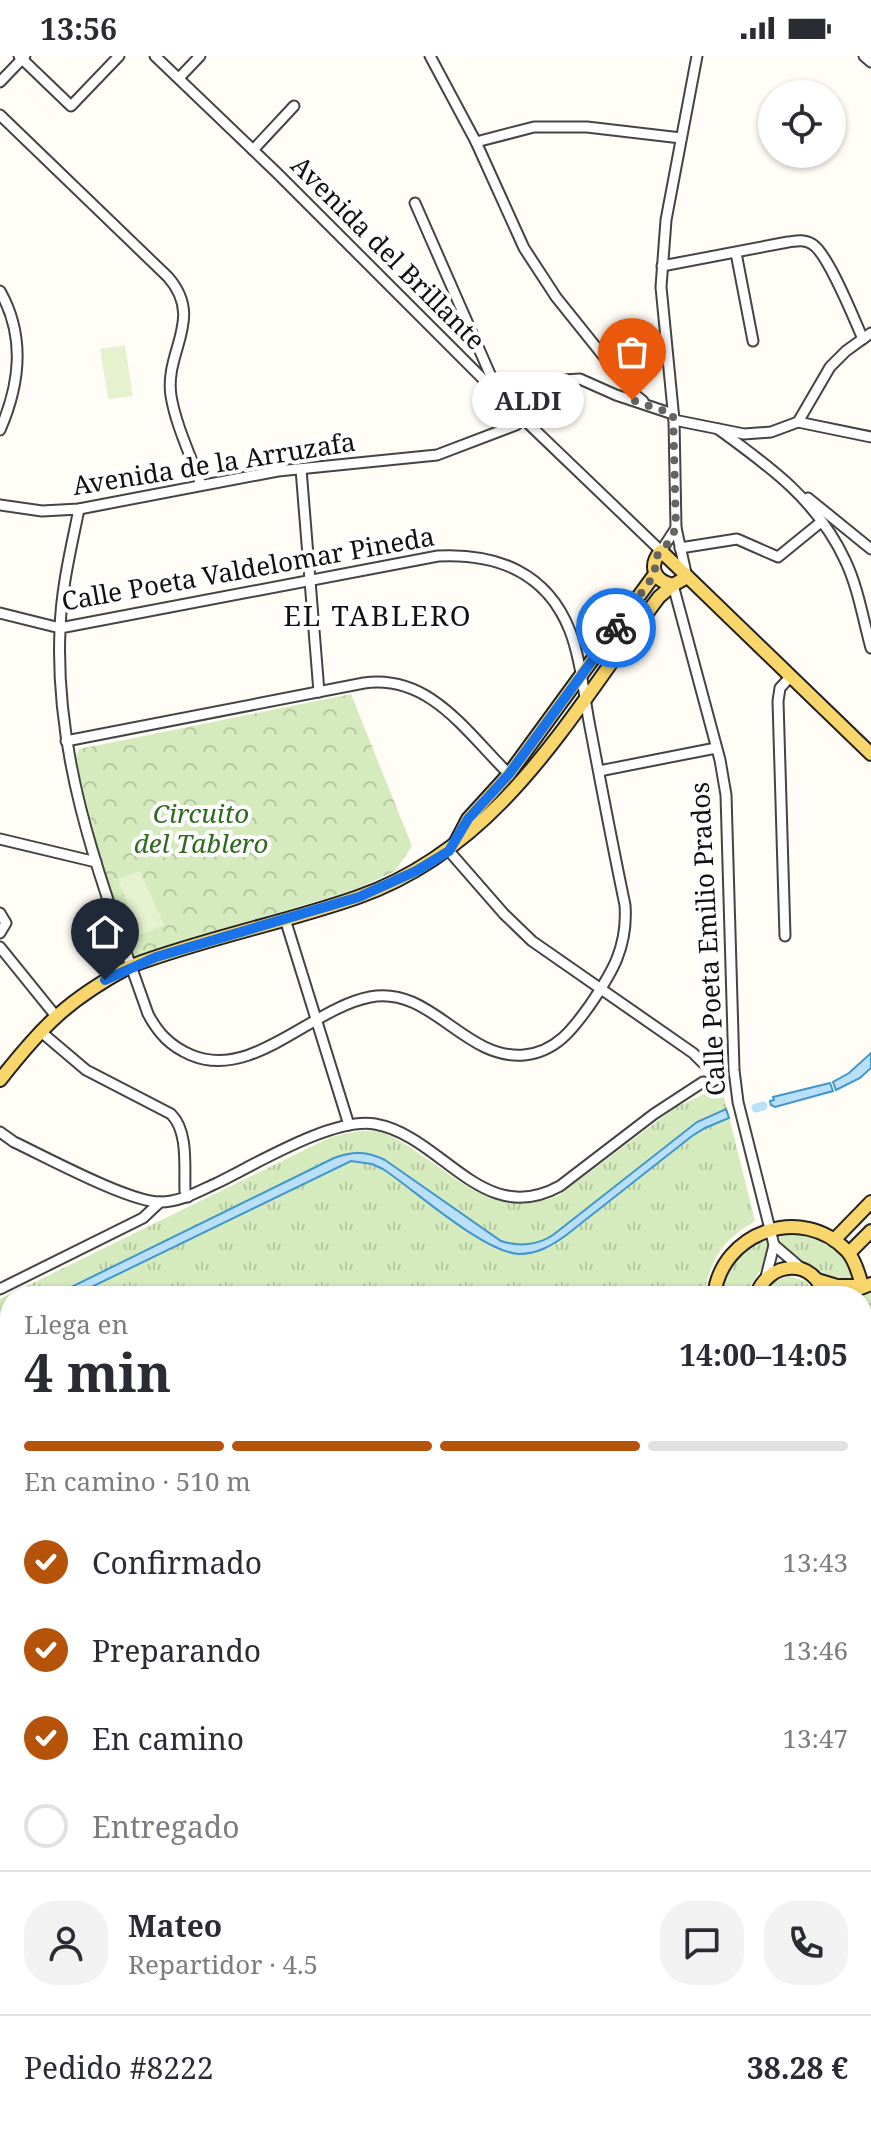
<!DOCTYPE html>
<html lang="es">
<head>
<meta charset="utf-8">
<style>
	:root { --surface:#fff; --page:#f2f2f3; --text:#2b2b33; --muted:#7c7c81; --line:#e1e1e2; --accent:#b45309 }
	body { margin:0; font-family:"Noto Serif",serif; background:var(--page); color:var(--text); height:100vh; display:flex; flex-direction:column; font-size:30px; white-space:nowrap }
	* { box-sizing:border-box; margin:0 }
	p { font-size:26px; color:var(--muted) }
	.icon { flex:none; width:44px; height:44px; fill:none; stroke:currentColor; stroke-width:2; stroke-linecap:round; stroke-linejoin:round }
	.map { position:relative; flex:1; overflow:hidden }
	.panel { position:absolute; left:0px; top:1230px; width:872px; height:850px; display:flex; flex-direction:column; background:var(--surface); border-radius:32px 32px 0 0; box-shadow:0 2px 6px #0004 }
	.panel>* { flex:none }
	.tools { position:absolute; left:758px; top:24px; display:grid; gap:16px }
	.tools a { display:grid; place-items:center; width:88px; height:88px; border-radius:50%; background:var(--surface); box-shadow:0 2px 6px #0004; font-size:40px }
	.pin { position:absolute; display:grid; place-items:center; width:68px; height:68px; color:#fff; margin:-82px -34px; border-radius:50% 50% 50% 0; rotate:-45deg; box-shadow:0 0 8px #0007 }
	.pin .icon { rotate:45deg }
	.courier { position:absolute; display:grid; place-items:center; width:80px; height:80px; margin:-40px; border:6px solid #1a73e8; border-radius:50%; background:#fff; color:#222; box-shadow:0 2px 10px #0007 }
	.bubble { position:absolute; height:56px; border-radius:28px; background:var(--surface); box-shadow:0 2px 6px #0004; font-size:26px; font-weight:700; line-height:56px; text-align:center }
	.headline em { font-style:normal; font-weight:700 }
	.headline div { display:flex; flex-direction:column-reverse }
	.headline { display:flex; align-items:center; justify-content:space-between; height:136px; padding:0 24px }
	h1 { font-size:52px; font-weight:700; line-height:60px }
	.bar { display:grid; grid-template-columns:repeat(4,1fr); gap:12px 8px; align-content:center; height:96px; padding:0 24px }
	.bar i { height:10px; border-radius:6px; background:var(--line) }
	.bar .selected { background:var(--accent) }
	.bar p { grid-column:span 4 }
	.line { display:flex; align-items:center; gap:20px; padding:0 24px; border-top:2px solid var(--line) }
	.line div { flex:1 }
	.round { display:grid; place-items:center; flex:none; width:84px; height:84px; border-radius:32px; background:var(--page) }
	ol { padding:0 24px; list-style:none }
	li { display:flex; align-items:center; gap:24px; height:88px }
	li p { margin-inline-start:auto }
	li .icon { padding:8px; border-radius:50%; background:var(--accent); color:#fff; stroke-width:4 }
	li:last-child { color:var(--muted) }
	li i { width:44px; height:44px; border:4px solid var(--line); border-radius:50% }
	.status { display:flex; justify-content:space-between; align-items:center; height:56px; padding:0 40px; background:var(--surface); direction:ltr }
	.status svg { height:22px; fill:currentColor }
	.map>svg:first-child { display:block }
	.grass { fill:url(#grass-tufts) }
	.park { fill:url(#park-crowns) }
	.pitch { fill:#e6f2cf }
	.plaza { fill:url(#plaza-grid) }
	.water { fill:#b9e0f7; stroke:#3f96cf; stroke-width:2 }
	.lines { fill:none; stroke-linecap:round; stroke-linejoin:round }
	.canal { stroke:#b9e0f7; stroke-width:9 }
	.minor-casing { stroke:#444; stroke-width:13 }
	.major-casing { stroke:#222; stroke-width:16 }
	.minor { stroke:#fff; stroke-width:9 }
	.major { stroke:#f9d66b; stroke-width:12 }
	.done { stroke:#646461; stroke-width:8; stroke-dasharray:0 14.4 }
	.route { stroke:#1a73e8; stroke-width:10 }
	.labels { text-anchor:middle; stroke-width:8; stroke-linejoin:round; paint-order:stroke }
	.street-label { font-size:26px; fill:#111; stroke:#fff }
	.park-label { font-size:26px; font-style:italic; fill:#2f6b1f; stroke:#fff }
	.neighbourhood-label { font-size:28px; letter-spacing:2px; fill:#111; stroke:#fff }
</style>
</head>
<body>
<div class="status"><b>13:56</b><svg viewBox="0 0 49 12"><path d="M0 12V9h3v3zM5 12V6h3v6zM10 12V3h3v9zM15 12V0h3v12zM26 1h20v11H26zM47 4h2v5h-2z"/></svg></div>
<div class="map">
<svg width="871" height="2079" viewBox="0 0 871 2079">
	<defs>
		<pattern id="grass-tufts" width="24" height="20" patternUnits="userSpaceOnUse" patternTransform="scale(2)"><rect width="24" height="20" fill="#d5ebbd"/><path d="M3 7l-1-3M5 7V3M7 7l1-3M15 17l-1-3M17 17v-4M19 17l1-3" fill="none" stroke="#b6c8a1"/></pattern>
		<pattern id="park-crowns" width="20" height="18" patternUnits="userSpaceOnUse" patternTransform="scale(2)"><rect width="20" height="18" fill="#d5ebbd"/><path d="M2 6a3 3 0 1 1 6 0M12 15a3 3 0 1 1 6 0" fill="none" stroke="#b6c8a1"/></pattern>
		<pattern id="plaza-grid" width="8" height="8" patternUnits="userSpaceOnUse" patternTransform="scale(2)"><rect width="8" height="8" fill="#f1ede2"/><path d="M0 4h8M4 0v8" fill="none" stroke="#cecac1"/></pattern>
	</defs>
	<rect width="100%" height="100%" fill="#fffdf5"/>
	<g class="grass">
		<path d="M709,1036L724,1041L755,1165C720,1186 713,1201 703,1240H10V1418L0,1420V1243L331,1081C345,1078 359,1074 374,1075C391,1078 405,1087 418,1097C468,1130 496,1162 558,1140L676,1051Z"/>
		<path d="M783,1177C810,1177 853,1189 854,1223C830,1224 787,1206 779,1181Z"/>
		<path d="M763,1182L769,1186L767,1204L744,1240H719C727,1207 735,1200 763,1182Z"/>
		<polygon points="789,1220 806,1225 816,1240 764,1240 773,1226"/>
	</g>
	<g class="park">
		<polygon points="351,638 412,790 395,815 357,833 138,899 132,899 101,805 76,703 79,693"/>
		<polygon points="871,1235 871,1335 862,1343 862,1240 849,1240"/>
		<polygon points="10,1800 10,1867 0,1874 0,1807"/>
		<polygon points="169,2070 227,2070 234,2079 160,2079"/>
	</g>
	<g class="pitch">
		<polygon points="125,289 133,340 108,343 100,293"/>
		<polygon points="140,815 164,869 139,879 118,823"/>
		<polygon points="871,1365 871,1515 862,1480 862,1371"/>
	</g>
	<polygon class="plaza" points="862,1915 871,1929 871,1970 862,1970"/>
	<g class="water">
		<polygon points="871,997 871,1012 860,1022 836,1034 833,1026 849,1017"/>
		<polygon points="830,1027 833,1035 775,1051 771,1049 770,1045 774,1044 773,1041"/>
		<path d="M726,1053L729,1062L705,1072L692,1080L565,1180C551,1190 537,1198 519,1198C483,1196 416,1135 383,1113L372,1108L351,1105L73,1240H53L334,1102C353,1095 367,1095 385,1104L501,1185C519,1191 538,1189 553,1179L697,1066Z"/>
	</g>
	<g class="lines">
		<polyline class="canal" points="756,1052 763,1050"/>
		<g class="minor-casing">
			<g id="minor">
				<polyline points="19,0 71,50 119,0"/>
				<polyline points="155,0 276,116 511,351 661,495 676,472"/>
				<polyline points="430,0 476,86 524,192 556,241 633,337 643,345"/>
				<polyline points="864,0 871,6"/>
				<polyline points="179,22 200,0"/>
				<polyline points="0,26 25,0"/>
				<path d="M0,59L168,221C205,263 164,295 171,340C176,370 191,400 201,429"/>
				<polyline points="476,86 534,71 587,71 681,82"/>
				<polyline points="253,94 294,50"/>
				<polyline points="415,147 497,334"/>
				<polyline points="736,197 753,285"/>
				<path d="M662,210L788,186C796,185 804,183 812,188C828,197 854,263 863,283"/>
				<path d="M0,235C26,281 20,328 0,374"/>
				<polyline points="674,364 744,378 771,376 798,366 871,381"/>
				<polyline points="798,366 830,311 846,295 871,277"/>
				<path d="M718,373C769,410 817,444 845,504C858,531 863,563 871,592"/>
				<polyline points="301,413 319,636"/>
				<polyline points="808,442 871,493"/>
				<polyline points="0,449 42,455 79,453 278,415 437,399 516,369 563,324 580,323 616,339 673,358"/>
				<polyline points="680,492 737,483 778,501 821,466"/>
				<polyline points="686,517 676,472 674,364 661,231 666,164 697,0"/>
				<polyline points="673,529 720,704 726,739 734,1014 738,1046 774,1189 766,1221"/>
				<path d="M0,557L60,572L438,500C496,497 547,516 570,575C582,607 584,643 591,676C602,734 613,792 625,849C628,891 612,917 590,949C573,973 556,996 524,999C464,1004 431,929 370,941C312,952 252,1025 191,999C170,990 158,977 148,958C104,833 54,708 60,574C61,533 71,493 79,453"/>
				<path d="M66,685L364,627C430,618 466,676 509,718"/>
				<polyline points="599,715 716,692"/>
				<polyline points="0,783 96,806"/>
				<polyline points="449,795 504,858 532,885 693,997 703,1007"/>
				<polyline points="0,857 6,867 0,877"/>
				<polyline points="285,863 349,1069"/>
				<polyline points="785,880 778,645 780,632 791,620"/>
				<polyline points="0,891 55,959"/>
				<path d="M40,975L86,1014L171,1058C189,1076 184,1112 185,1135L188,1141"/>
				<path d="M0,1076L14,1086C46,1101 129,1146 160,1146C181,1146 199,1135 217,1127C256,1108 333,1061 375,1068C443,1080 482,1173 560,1130L654,1058L703,1026L710,1027L715,1024L719,1015"/>
				<polyline points="774,1189 802,1213"/>
				<polyline points="0,1233 143,1162 160,1146"/>
				<polyline points="0,1522 10,1536"/>
				<polyline points="0,1611 10,1604"/>
				<polyline points="862,1635 864,1633 871,1643"/>
				<polyline points="0,1711 10,1725"/>
				<polyline points="862,1755 871,1749"/>
				<polyline points="0,1790 10,1783"/>
				<polyline points="864,1803 871,1813"/>
				<polyline points="0,1894 10,1887"/>
				<polyline points="862,1972 871,1972"/>
				<polyline points="0,1983 10,1977"/>
				<polyline points="862,2014 871,2014"/>
				<polyline points="147,2070 151,2079"/>
				<polyline points="243,2070 249,2079"/>
				<polyline points="615,2070 616,2079"/>
				<polyline points="704,2070 704,2079"/>
				<polyline points="816,2070 816,2079"/>
				<polyline points="856,2070 857,2079"/>
			</g>
		</g>
		<g class="major-casing">
			<g id="major">
				<path d="M687,521L673,529C654,525 648,510 661,495L871,698"/>
				<polyline points="456,786 468,763 509,718 655,518"/>
				<path d="M0,1024C43,969 69,943 131,910C205,882 284,867 358,841C494,793 563,672 644,561L659,541L673,529"/>
				<polyline points="834,1184 871,1146"/>
				<polyline points="849,1197 871,1175"/>
				<polyline points="817,1224 837,1230 862,1230"/>
				<path d="M714,1240C721,1176 802,1147 847,1195C855,1204 859,1218 862,1230"/>
				<path d="M756,1240C768,1204 815,1201 824,1240"/>
				<polyline points="840,1240 871,1228"/>
				<polyline points="0,1427 10,1425"/>
				<polyline points="862,1527 871,1562"/>
				<polyline points="862,1580 871,1574"/>
				<polyline points="0,2062 4,2079"/>
				<polyline points="427,2070 427,2079"/>
				<polyline points="70,2079 83,2070"/>
			</g>
		</g>
		<use href="#minor" class="minor"/>
		<use href="#major" class="major"/>
	</g>
	<g class="lines">
		<polyline class="done" points="616,572 655,518 655,502 668,487 676,472 673,358 632,344"/>
		<polyline class="route" points="105,924 156,901 359,841 416,815 449,795 468,763 509,718 616,572"/>
	</g>
	<g class="labels">
		<g class="street-label">
			<text transform="translate(388 197) rotate(45)" y="9">Avenida del Brillante</text>
			<text transform="translate(214 408) rotate(-9)" y="9">Avenida de la Arruzafa</text>
			<text transform="translate(248 513) rotate(-10)" y="9">Calle Poeta Valdelomar Pineda</text>
			<text transform="translate(708 883) rotate(-93)" y="9">Calle Poeta Emilio Prados</text>
		</g>
		<g class="park-label">
			<text x="201" y="767">Circuito<tspan x="201" dy="30">del Tablero</tspan></text>
		</g>
		<g class="neighbourhood-label">
			<text x="378" y="570">EL TABLERO</text>
		</g>
	</g>
</svg>
<div class="tools">
<a><svg class="icon" aria-label="locate" viewBox="0 0 24 24"><circle cx="12" cy="12" r="6"/><path d="M12 2v4M12 18v4M2 12h4M18 12h4"/></svg></a>
</div>
<div class="pin" style="left:632px;top:344px;background:#ea580c"><svg class="icon" aria-label="bag" viewBox="0 0 24 24"><path d="M5 8h14l-1 12H6zM9 8a3 3 0 0 1 6 0"/></svg></div>
<div class="pin" style="left:105px;top:924px;background:#1f2937"><svg class="icon" aria-label="home" viewBox="0 0 24 24"><path d="M3 11l9-7 9 7M6 9v11h12V9"/></svg></div>
<div class="courier" style="left:616px;top:572px"><svg class="icon" aria-label="bike" viewBox="0 0 24 24"><circle cx="6" cy="16" r="4"/><circle cx="18" cy="16" r="4"/><path d="M6 16l4-8h5l3 8M10 8l3 8H6M13 5h3"/></svg></div>
<div class="bubble" style="left:472px;top:316px;width:112px">ALDI</div>
<section class="panel">
<div class="headline"><div><h1>4 min</h1><p>Llega en</p></div><em>14:00–14:05</em></div>
<div class="bar"><i class="selected"></i><i class="selected"></i><i class="selected"></i><i></i><p>En camino · 510 m</p></div>
<ol>
<li><svg class="icon" aria-label="check" viewBox="0 0 24 24"><path d="M5 12l5 5 9-10"/></svg>Confirmado<p>13:43</p></li>
<li><svg class="icon" aria-label="check" viewBox="0 0 24 24"><path d="M5 12l5 5 9-10"/></svg>Preparando<p>13:46</p></li>
<li><svg class="icon" aria-label="check" viewBox="0 0 24 24"><path d="M5 12l5 5 9-10"/></svg>En camino<p>13:47</p></li>
<li><i></i>Entregado</li>
</ol>
<div class="line" style="height:144px"><a class="round"><svg class="icon" aria-label="person" viewBox="0 0 24 24"><circle cx="12" cy="8" r="4"/><path d="M4 21q1-7 8-7t8 7"/></svg></a><div><b>Mateo</b><p>Repartidor · 4.5</p></div><a class="round"><svg class="icon" aria-label="chat" viewBox="0 0 24 24"><path d="M4 5h16v11H9l-5 4z"/></svg></a><a class="round"><svg class="icon" aria-label="phone" viewBox="0 0 24 24"><path d="M5 4h4l2 5-3 2q2 4 5 5l2-3 5 2v4C11 20 4 13 5 4z"/></svg></a></div>
<div class="line" style="height:104px"><div>Pedido #8222</div><b>38.28 €</b></div>
</section>
</div>
</body>
</html>
